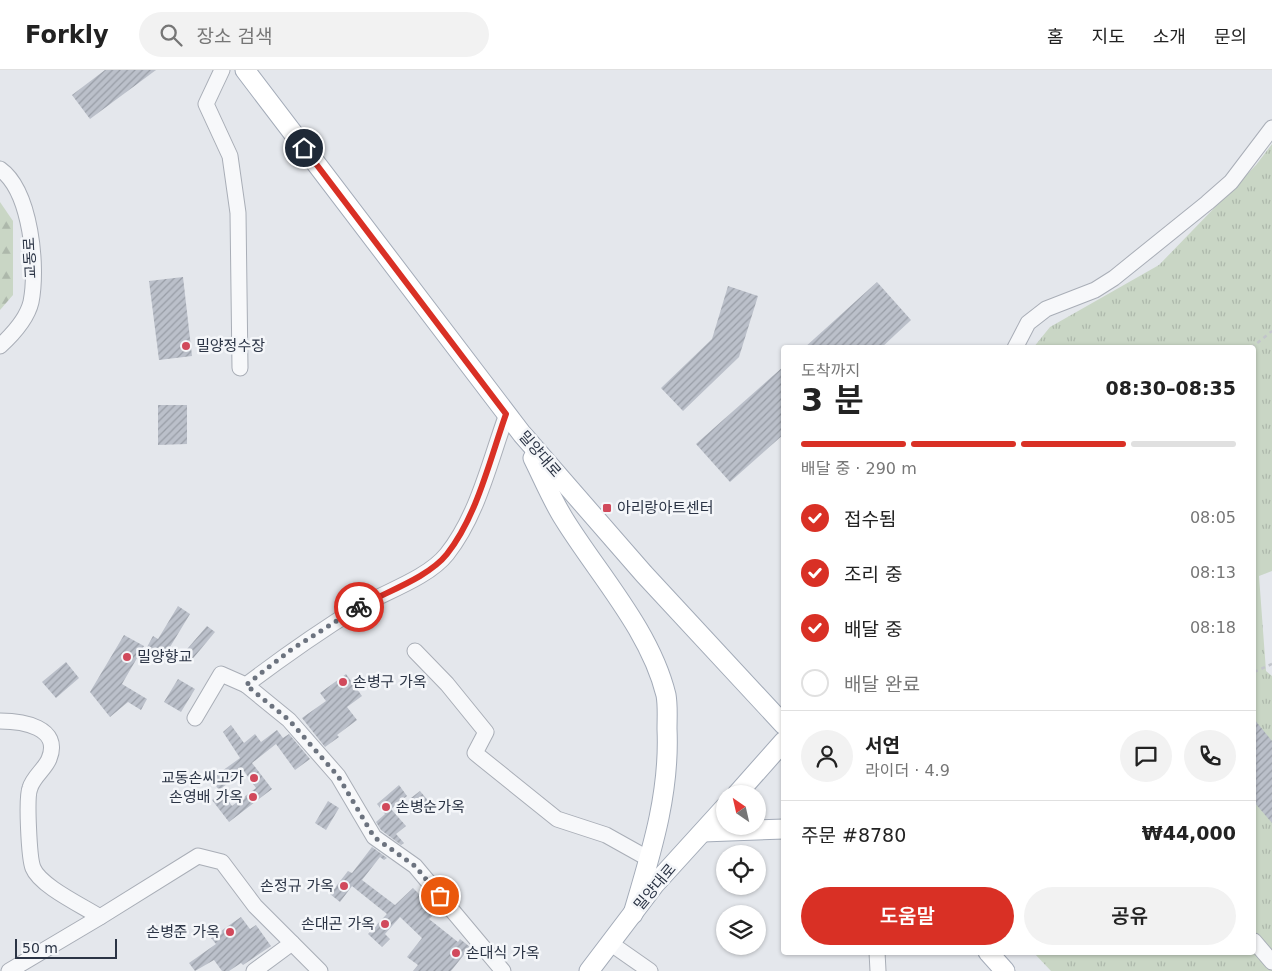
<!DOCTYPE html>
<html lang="ko">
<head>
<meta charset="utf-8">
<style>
	:root { --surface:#fff; --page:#f2f2f2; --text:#222; --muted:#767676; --line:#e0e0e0; --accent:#d93025 }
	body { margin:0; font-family:"DejaVu Sans","Noto Sans KR",sans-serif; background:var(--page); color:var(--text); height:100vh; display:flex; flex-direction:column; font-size:19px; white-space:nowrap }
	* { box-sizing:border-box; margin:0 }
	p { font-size:16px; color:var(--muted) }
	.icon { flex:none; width:28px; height:28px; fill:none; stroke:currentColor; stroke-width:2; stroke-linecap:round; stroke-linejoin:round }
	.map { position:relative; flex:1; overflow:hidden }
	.details { position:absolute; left:781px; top:275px; width:475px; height:610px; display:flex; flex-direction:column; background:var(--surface); border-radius:5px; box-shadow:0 1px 4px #0004 }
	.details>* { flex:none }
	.needle { width:32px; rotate:326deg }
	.controls { position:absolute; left:716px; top:715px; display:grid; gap:10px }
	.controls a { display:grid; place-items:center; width:50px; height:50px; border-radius:50%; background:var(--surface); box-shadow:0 1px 4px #0004; font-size:25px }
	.scale { position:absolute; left:15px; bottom:12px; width:102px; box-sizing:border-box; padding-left:5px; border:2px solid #2b3445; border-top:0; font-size:14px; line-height:18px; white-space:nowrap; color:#2b3445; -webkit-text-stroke:4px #f4f6f9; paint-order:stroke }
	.pin { position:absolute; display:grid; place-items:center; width:42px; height:42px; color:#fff; margin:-21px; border:2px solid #fff; border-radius:50%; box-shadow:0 1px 5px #0007 }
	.courier { position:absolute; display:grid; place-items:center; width:50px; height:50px; margin:-25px; border:4px solid #d93025; border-radius:50%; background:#fff; color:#222; box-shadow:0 1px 6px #0007 }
	.summary em { font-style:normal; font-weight:600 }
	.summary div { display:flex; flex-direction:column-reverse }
	.summary { display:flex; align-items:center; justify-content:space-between; height:85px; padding:0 20px }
	h1 { font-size:32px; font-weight:600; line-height:38px }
	.bar { display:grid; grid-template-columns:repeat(4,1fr); gap:8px 5px; align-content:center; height:60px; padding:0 20px }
	.bar i { height:6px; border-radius:4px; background:var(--line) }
	.bar .on { background:var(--accent) }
	.bar p { grid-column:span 4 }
	.line { display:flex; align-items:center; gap:12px; padding:0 20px; border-top:1px solid var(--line) }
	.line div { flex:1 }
	.round { display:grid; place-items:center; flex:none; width:52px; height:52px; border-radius:26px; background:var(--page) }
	ol { padding:0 20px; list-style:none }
	li { display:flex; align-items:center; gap:15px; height:55px }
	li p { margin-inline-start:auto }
	li .icon { padding:5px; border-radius:50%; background:var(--accent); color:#fff; stroke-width:4 }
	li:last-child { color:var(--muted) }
	li i { width:28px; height:28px; border:2px solid var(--line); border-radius:50% }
	.action { display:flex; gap:10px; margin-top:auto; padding:10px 20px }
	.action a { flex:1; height:58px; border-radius:30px; background:var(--accent); color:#fff; font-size:20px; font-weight:600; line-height:58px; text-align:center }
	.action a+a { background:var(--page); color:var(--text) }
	header { display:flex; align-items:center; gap:30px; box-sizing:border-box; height:70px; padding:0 25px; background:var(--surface); border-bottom:1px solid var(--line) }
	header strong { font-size:24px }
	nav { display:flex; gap:28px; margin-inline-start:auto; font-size:18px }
	.search { width:350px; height:45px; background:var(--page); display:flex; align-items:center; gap:12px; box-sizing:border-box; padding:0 18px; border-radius:28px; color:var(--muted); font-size:19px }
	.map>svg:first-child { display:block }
	.forest { fill:url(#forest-firs) }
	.park { fill:url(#park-tufts) }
	.building { fill:url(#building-hatch) }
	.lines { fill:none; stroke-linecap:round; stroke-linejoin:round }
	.minor-casing { stroke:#a9aeb7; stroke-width:17 }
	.major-casing { stroke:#a3abb8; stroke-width:21 }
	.path { stroke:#c2c5cb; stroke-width:2.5; stroke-dasharray:4 4; stroke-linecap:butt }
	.minor { stroke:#f7f8fa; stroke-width:15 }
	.major { stroke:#fff; stroke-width:19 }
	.done { stroke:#6c737f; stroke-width:5; stroke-dasharray:0 9 }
	.route { stroke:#d93025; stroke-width:6 }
	.poi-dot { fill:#d1495b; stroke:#f4f6f9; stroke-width:2 }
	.labels { text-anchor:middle; stroke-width:5; stroke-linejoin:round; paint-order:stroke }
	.street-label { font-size:15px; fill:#2b3445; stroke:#f4f6f9 }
	.poi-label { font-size:15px; fill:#2b3445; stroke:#f4f6f9; text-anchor:start }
</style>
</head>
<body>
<header>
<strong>Forkly</strong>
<div class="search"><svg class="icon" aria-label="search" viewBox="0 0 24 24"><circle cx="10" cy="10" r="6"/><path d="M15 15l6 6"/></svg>장소 검색</div>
<nav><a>홈</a><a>지도</a><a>소개</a><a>문의</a></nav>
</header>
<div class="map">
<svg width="1272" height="901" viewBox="0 0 1272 901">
	<defs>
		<pattern id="forest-firs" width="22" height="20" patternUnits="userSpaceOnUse" patternTransform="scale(1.25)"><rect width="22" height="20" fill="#c9d6c5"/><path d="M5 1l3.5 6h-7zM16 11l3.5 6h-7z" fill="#adb8ab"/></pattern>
		<pattern id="park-tufts" width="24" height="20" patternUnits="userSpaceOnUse" patternTransform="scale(1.25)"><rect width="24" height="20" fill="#c9d6c5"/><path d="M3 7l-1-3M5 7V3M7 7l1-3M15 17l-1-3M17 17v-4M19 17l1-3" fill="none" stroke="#adb8ab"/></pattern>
		<pattern id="building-hatch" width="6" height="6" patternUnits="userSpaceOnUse" patternTransform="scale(1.25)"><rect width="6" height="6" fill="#bbc0ca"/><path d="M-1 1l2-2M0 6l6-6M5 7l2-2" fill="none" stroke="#989da6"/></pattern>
	</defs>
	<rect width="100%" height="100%" fill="#e4e7ec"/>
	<polygon class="forest" points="0,132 13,151 13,225 0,240"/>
	<polygon class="park" points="1272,74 1272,501 1259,506 1266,601 1272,606 1272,901 1051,901 1034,883 1254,882 1254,278 1033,278 1050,257 1159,195 1256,95"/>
	<g class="building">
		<polygon points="105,0 156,0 90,49 72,25"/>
		<polygon points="183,207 192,286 159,290 149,211"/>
		<polygon points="877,212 911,250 881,278 804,278"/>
		<polygon points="728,216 758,226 739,287 683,341 661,318 712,269"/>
		<polygon points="784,296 784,364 730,412 696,374"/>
		<polygon points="158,335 187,335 187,374 158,375"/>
		<polygon points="178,536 190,544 164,587 147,577 153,566 158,569"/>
		<polygon points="207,556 215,562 190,592 182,585"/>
		<polygon points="124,565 144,576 122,614 147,629 141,640 128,632 110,647 90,622"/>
		<polygon points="66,592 79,608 56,628 42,612"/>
		<polygon points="346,604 362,626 347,637 357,650 337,665 339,667 325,677 302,648 326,631 320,623"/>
		<polygon points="178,609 195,619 181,642 164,632"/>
		<polygon points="1254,649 1272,671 1272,753 1254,732"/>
		<polygon points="231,655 244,673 255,664 261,672 277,660 283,668 289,664 310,689 295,700 276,674 252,693 272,719 229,752 212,730 222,722 232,736 256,718 244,701 219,720 211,709 240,688 223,662"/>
		<polygon points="399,715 407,726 391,739 406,756 396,764 404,773 401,775 381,760 376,752 385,744 377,734"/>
		<polygon points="420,721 431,734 423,742 411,728"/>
		<polygon points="328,731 339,738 326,760 315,753"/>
		<polygon points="372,777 387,788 384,790 380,787 362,810 395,835 413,818 424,829 428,826 439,840 429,849 458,872 460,869 470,877 451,901 413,901 418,895 407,887 422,868 400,847 385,864 390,869 382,877 368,864 387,844 352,816 340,832 330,824 348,801 352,803"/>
		<polygon points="241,847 250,859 256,855 271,876 243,895 241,893 229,901 222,901 214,890 195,901 189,893 216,874 211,868"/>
	</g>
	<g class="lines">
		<g class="minor-casing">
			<g id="minor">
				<polyline points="222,0 206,34 230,86 238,143 240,298"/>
				<path d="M0,99C31,121 38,197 31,232C27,249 12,265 0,276"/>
				<polyline points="1015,278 1028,253 1046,239 1095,220 1114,208 1207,133 1231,112 1272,58"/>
				<polyline points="415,581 447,614 486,662 475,683 557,749 606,765 649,789"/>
				<polyline points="246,615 289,650 338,706 374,767 415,796 503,901"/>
				<path d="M195,648L221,604L246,615C283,587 320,561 359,537C385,522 428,508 447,484C478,445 490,390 507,344"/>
				<path d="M0,651C22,651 62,657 49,689C45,699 33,707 30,718C26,727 29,788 33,798C40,816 83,836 100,847"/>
				<polyline points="1254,871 1272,892"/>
				<polyline points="292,873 320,901"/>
				<polyline points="610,873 650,901"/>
				<polyline points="877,882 878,901"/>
				<polyline points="9,901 100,847 198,786 222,792 255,836 292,873 254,901"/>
			</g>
		</g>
		<g class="major-casing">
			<g id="major">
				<polyline points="245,0 522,364 644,504 784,655"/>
				<path d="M533,388C543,408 552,430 564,449C598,504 650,560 666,625C668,636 667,648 667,659C670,724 651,783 633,844"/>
				<polyline points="737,724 784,671"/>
				<polyline points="703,762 784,759"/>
				<polyline points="988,882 1005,901"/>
				<polyline points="589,901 655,814 725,737"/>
			</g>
		</g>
		<g class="path">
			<polyline points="1251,278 1272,261"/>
			<polyline points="1254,602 1272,594"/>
		</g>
		<use href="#minor" class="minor"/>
		<use href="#major" class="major"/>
	</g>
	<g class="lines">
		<polyline class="done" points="359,537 292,579 246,615 289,650 338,706 374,767 415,796 440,826"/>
		<path class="route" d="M304,78L506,344C490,389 477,446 447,484C428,508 385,522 359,537"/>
	</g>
	<g class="poi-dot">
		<circle cx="186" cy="276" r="5"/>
		<rect x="602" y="433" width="10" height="10" rx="2.5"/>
		<circle cx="127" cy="587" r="5"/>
		<circle cx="343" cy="612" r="5"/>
		<circle cx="254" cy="708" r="5"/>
		<circle cx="253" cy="727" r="5"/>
		<circle cx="386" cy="737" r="5"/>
		<circle cx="344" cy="816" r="5"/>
		<circle cx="385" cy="854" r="5"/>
		<circle cx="230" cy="862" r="5"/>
		<circle cx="456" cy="883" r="5"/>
	</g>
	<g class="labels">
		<g class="street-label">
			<text transform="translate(30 188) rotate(-93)" y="5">교동로</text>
			<text transform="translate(540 384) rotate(49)" y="5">밀양대로</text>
			<text transform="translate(655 817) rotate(-50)" y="5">밀양대로</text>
		</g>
		<g class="poi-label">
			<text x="196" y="281">밀양정수장</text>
			<text x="617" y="443">아리랑아트센터</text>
			<text x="137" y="592">밀양향교</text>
			<text x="353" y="617">손병구 가옥</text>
			<text x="244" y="713" text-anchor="end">교동손씨고가</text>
			<text x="243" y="732" text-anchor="end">손영배 가옥</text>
			<text x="396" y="742">손병순가옥</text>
			<text x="334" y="821" text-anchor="end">손정규 가옥</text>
			<text x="375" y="859" text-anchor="end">손대곤 가옥</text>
			<text x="220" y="867" text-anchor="end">손병준 가옥</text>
			<text x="466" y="888">손대식 가옥</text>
		</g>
	</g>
</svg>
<div class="controls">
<a><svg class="needle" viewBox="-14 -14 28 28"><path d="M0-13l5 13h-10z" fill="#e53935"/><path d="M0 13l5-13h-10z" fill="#767676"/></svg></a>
<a><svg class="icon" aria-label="locate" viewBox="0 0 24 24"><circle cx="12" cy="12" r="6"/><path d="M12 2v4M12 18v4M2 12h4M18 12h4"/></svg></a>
<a><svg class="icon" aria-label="layers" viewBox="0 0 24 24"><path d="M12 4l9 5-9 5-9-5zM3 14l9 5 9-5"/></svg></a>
</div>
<div class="scale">50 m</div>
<div class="pin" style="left:440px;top:826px;background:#ea580c"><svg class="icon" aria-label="bag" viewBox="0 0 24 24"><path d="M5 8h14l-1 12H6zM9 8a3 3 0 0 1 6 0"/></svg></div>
<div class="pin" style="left:304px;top:78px;background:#1f2937"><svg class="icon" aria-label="home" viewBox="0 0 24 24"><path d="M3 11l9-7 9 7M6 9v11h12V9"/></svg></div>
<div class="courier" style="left:359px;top:537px"><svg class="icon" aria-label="bike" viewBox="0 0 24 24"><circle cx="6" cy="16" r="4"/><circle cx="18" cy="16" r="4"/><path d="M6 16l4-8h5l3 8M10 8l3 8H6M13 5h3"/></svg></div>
<section class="details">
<div class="summary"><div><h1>3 분</h1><p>도착까지</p></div><em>08:30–08:35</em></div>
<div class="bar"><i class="on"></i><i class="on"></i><i class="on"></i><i></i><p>배달 중 · 290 m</p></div>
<ol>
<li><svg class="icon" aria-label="check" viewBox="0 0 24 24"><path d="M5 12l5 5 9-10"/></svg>접수됨<p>08:05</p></li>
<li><svg class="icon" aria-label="check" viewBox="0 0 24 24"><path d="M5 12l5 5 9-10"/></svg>조리 중<p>08:13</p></li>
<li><svg class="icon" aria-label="check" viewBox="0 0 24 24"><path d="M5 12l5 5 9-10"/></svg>배달 중<p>08:18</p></li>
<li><i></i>배달 완료</li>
</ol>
<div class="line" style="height:90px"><a class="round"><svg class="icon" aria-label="person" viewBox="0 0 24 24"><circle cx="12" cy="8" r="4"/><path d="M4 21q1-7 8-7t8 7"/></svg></a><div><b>서연</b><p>라이더 · 4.9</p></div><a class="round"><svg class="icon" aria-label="chat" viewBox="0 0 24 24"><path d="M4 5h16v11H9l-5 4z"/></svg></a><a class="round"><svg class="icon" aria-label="phone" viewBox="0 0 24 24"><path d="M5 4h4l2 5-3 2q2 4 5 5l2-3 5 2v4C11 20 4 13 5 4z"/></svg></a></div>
<div class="line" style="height:65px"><div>주문 #8780</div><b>₩44,000</b></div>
<div class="action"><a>도움말</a><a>공유</a></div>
</section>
</div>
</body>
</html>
